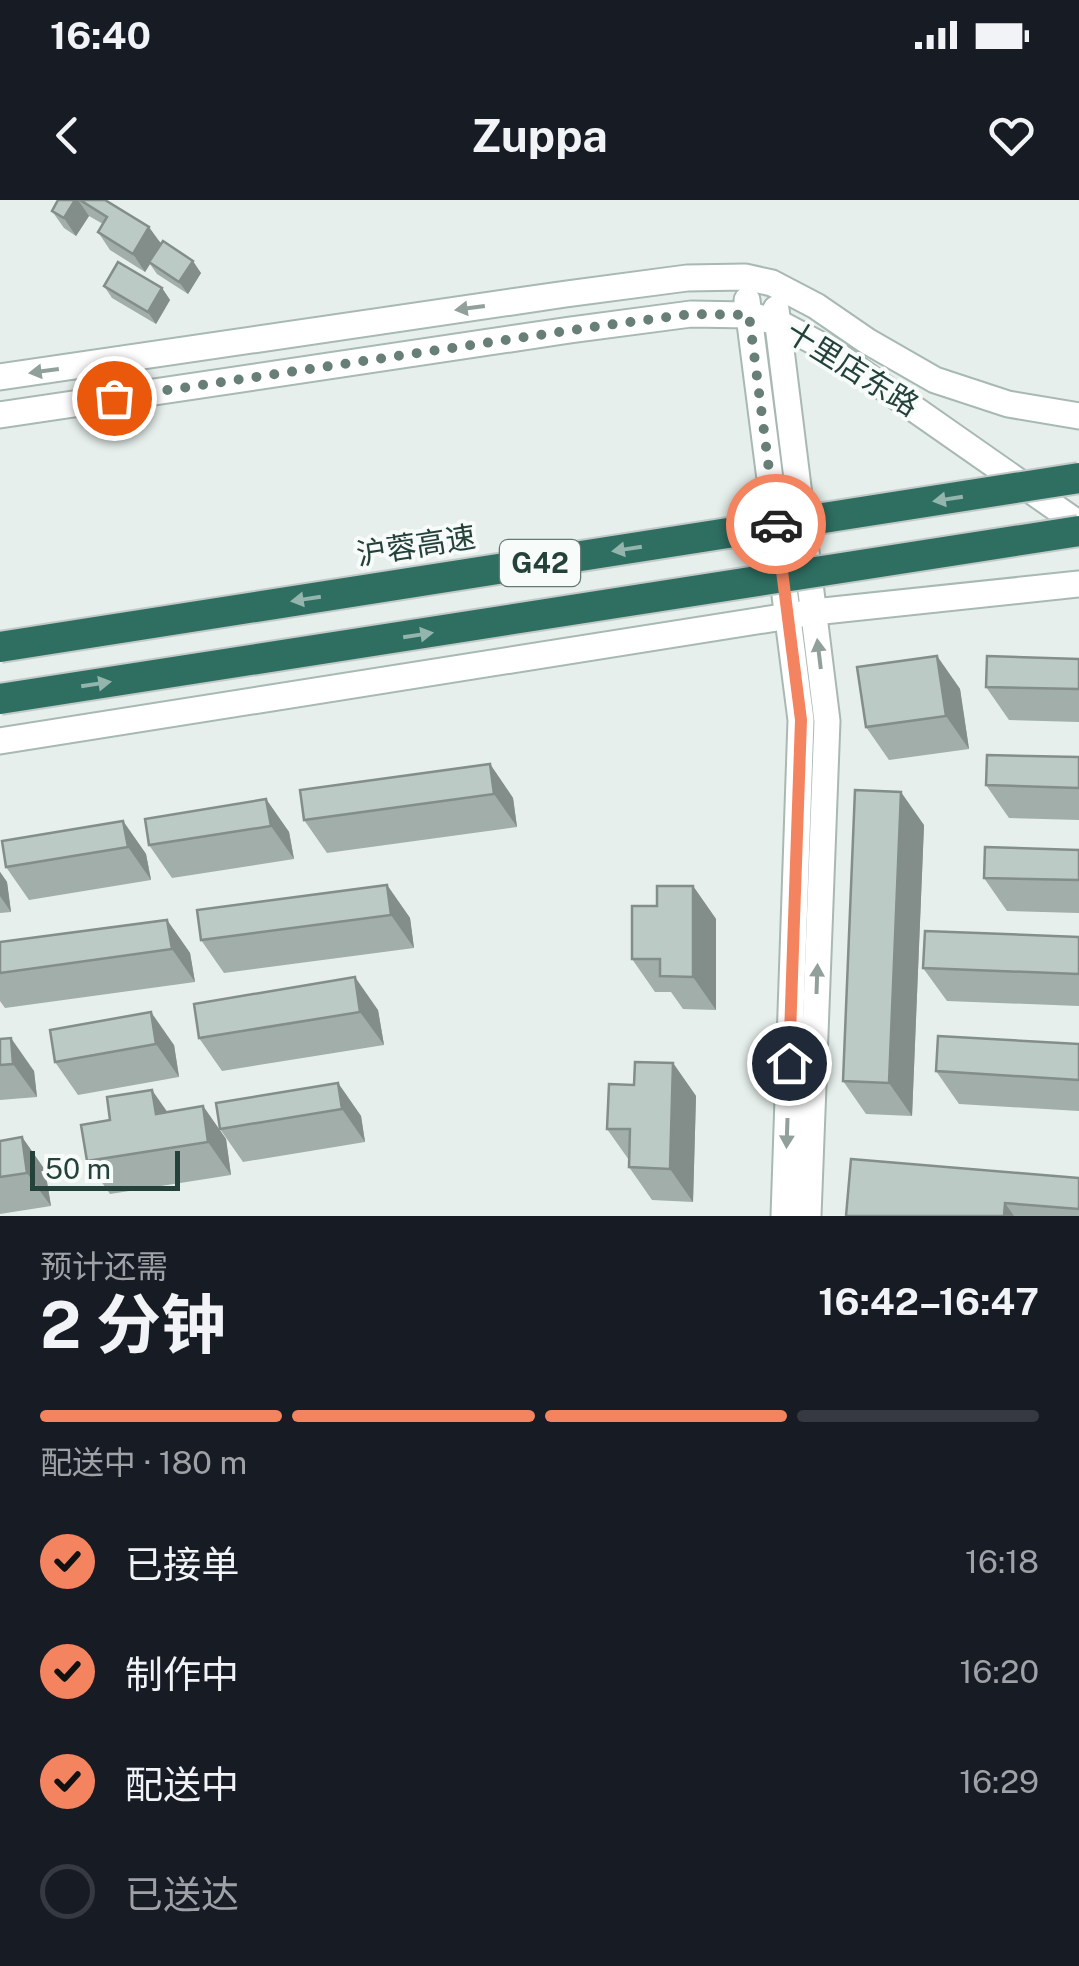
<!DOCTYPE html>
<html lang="zh">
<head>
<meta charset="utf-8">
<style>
	:root { --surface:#171b24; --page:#242831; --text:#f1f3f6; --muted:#9ea1a6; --line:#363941; --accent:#f4845f }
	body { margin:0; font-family:"Public Sans","Noto Sans SC",sans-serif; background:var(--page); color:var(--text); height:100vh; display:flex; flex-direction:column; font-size:38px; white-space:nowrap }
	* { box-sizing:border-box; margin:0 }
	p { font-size:32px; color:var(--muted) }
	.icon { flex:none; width:55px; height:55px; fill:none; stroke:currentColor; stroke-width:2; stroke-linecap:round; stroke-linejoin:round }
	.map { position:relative; height:1016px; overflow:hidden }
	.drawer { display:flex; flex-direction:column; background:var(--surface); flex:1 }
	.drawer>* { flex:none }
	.scale { position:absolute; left:30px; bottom:25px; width:150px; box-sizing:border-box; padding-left:10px; border:5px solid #24423a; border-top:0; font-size:28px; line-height:35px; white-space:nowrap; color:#24423a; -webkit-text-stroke:8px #f7fbf9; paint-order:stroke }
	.pin { position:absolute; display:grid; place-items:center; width:85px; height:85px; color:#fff; margin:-42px; border:5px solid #fff; border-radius:50%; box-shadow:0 2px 10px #0007 }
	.courier { position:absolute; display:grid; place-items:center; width:100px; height:100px; margin:-50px; border:8px solid #f4845f; border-radius:50%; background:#fff; color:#222; box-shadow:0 2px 12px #0007 }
	.headline em { font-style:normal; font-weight:700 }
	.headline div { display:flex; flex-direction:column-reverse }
	.headline { display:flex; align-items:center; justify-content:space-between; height:170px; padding:0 40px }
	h1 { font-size:65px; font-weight:700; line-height:75px }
	.bar { display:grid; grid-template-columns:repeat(4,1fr); gap:15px 10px; align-content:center; height:120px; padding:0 40px }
	.bar i { height:12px; border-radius:8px; background:var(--line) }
	.bar .active { background:var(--accent) }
	.bar p { grid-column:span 4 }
	ol { padding:0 40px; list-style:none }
	li { display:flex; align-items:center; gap:30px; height:110px }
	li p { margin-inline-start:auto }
	li .icon { padding:10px; border-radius:50%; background:var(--accent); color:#111; stroke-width:4 }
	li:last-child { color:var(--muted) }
	li i { width:55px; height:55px; border:5px solid var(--line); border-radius:50% }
	.status { display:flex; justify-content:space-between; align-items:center; height:70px; padding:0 50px; background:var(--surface); direction:ltr }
	.status svg { height:28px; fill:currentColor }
	header { display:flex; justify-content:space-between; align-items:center; height:130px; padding:0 40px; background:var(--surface); font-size:45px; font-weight:700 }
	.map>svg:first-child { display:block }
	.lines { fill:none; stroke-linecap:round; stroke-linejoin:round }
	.minor-casing { stroke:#a8b8b2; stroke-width:29 }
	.minor { stroke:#fff; stroke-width:25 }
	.highway-bridge-casing { stroke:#c2cac8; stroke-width:34; stroke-linecap:butt }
	.highway-bridge { stroke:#2f6f62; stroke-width:30 }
	.wall { fill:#a1aea9 }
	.shaded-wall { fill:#838d89 }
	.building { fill:#bbcac4; stroke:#838d89; stroke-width:2.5 }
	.oneway { fill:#92a09c }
	.oneway2 { fill:#93b5ae }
	.done { stroke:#687f78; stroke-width:10; stroke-dasharray:0 18 }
	.route { stroke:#f4845f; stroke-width:12 }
	.labels { text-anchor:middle; stroke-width:8; stroke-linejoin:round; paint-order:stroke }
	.shield { fill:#f7fbf9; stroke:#637a73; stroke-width:2.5 }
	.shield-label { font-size:28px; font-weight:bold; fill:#24423a }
	.street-label { font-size:30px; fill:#24423a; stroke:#f7fbf9 }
</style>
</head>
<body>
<div class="status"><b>16:40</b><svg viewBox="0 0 49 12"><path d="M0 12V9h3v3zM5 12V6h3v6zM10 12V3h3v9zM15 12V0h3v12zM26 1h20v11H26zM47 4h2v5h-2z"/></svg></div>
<header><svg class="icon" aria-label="back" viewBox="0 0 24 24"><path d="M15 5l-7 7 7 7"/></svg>Zuppa<svg class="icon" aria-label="heart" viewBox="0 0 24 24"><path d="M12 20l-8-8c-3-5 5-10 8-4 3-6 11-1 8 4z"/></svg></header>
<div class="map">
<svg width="1079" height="1016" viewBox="0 0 1079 1016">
	<rect width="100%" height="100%" fill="#e6efeb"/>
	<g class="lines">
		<g class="minor-casing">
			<g id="minor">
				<polyline points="747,100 801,520 784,1016"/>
				<polyline points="776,109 827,521 808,1016"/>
				<polyline points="0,177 566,94 687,78 745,77 772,83 816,106 867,141 935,180 1008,204 1079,216"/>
				<polyline points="0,215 570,130 691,114 749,115 777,122 830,150 1079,324"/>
				<polyline points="0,541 814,412 1079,384"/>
			</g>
		</g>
		<use href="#minor" class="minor"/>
		<g class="highway-bridge-casing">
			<g id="highway-bridge">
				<polyline points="0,447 1079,278"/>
				<polyline points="0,499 1079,331"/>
			</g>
		</g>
		<use href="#highway-bridge" class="highway-bridge"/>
	</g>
	<g class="wall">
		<polygon points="58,0 105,0 201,73 188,94 157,74 150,64 145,72 110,50 98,32 103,24 89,16 76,36 64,28 52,11"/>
		<polygon points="104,86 162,88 170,100 156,124 112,98"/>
		<polygon points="937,456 960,489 969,549 889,560 866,527"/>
		<polygon points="1079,459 1079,522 1009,520 986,487"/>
		<polygon points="1079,557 1079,620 1009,618 986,585"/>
		<polygon points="490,564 513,598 517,627 327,653 304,620"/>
		<polygon points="266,599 289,632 294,659 172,678 149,645"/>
		<polygon points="123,621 146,654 151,680 29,700 6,667"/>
		<polygon points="924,625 912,916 866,914 843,881"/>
		<polygon points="1079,650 1079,713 1007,711 984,678"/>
		<polygon points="0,672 7,682 11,712 0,713"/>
		<polygon points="387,685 410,718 414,748 224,773 201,740"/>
		<polygon points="693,686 716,719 716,810 683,809 671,792 655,792 632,759 657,706"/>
		<polygon points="167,720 190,753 195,782 5,808 0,801 0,742"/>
		<polygon points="1079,737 1079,806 947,801 923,768"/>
		<polygon points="194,804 378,810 384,845 222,871 199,838"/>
		<polygon points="50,830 174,845 179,877 78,895 55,862"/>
		<polygon points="0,839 34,871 37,897 0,900"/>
		<polygon points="1079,844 1079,911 959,904 936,871"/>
		<polygon points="673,863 696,896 693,1002 652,1000 629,967 629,960 607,929 634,885"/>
		<polygon points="338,883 361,916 365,942 243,962 220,929"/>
		<polygon points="203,906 226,939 231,975 110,994 87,961 167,912"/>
		<polygon points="22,937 45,970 51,1006 0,1014 0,941"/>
		<polygon points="1079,978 1079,1016 846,1016"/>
	</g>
	<g class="shaded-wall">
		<polygon points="75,0 78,0 89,16 76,36 64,18"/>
		<polygon points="149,27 162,45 145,72 133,54"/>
		<polygon points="193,61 201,73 188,94 179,82"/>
		<polygon points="162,88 170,100 156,124 148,112"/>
		<polygon points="937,456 960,489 969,549 946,516"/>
		<polygon points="490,564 513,598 517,627 494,594"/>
		<polygon points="901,592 924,625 912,916 889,883"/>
		<polygon points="266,599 289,632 294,659 271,626"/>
		<polygon points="123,621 146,654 151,680 128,647"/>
		<polygon points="0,672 7,682 11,712 0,696"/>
		<polygon points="387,685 410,718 414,748 391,715"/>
		<polygon points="693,686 716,719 716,810 693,777"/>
		<polygon points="167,720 190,753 195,782 172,749"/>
		<polygon points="355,777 378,810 384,845 360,812"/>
		<polygon points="151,812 174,845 179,877 156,844"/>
		<polygon points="11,838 34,871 37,897 13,864"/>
		<polygon points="673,863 696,896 693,1002 670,969"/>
		<polygon points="338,883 361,916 365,942 342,909"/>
		<polygon points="152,890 175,923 156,914"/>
		<polygon points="203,906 226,939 231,975 208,942"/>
		<polygon points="22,937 45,970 51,1006 27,973"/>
		<polygon points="1005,1003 1014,1016 1004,1016"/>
	</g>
	<g class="building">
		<polygon points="58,0 75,0 64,18 52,11"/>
		<polygon points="80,0 105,0 149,27 133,54 98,32 107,17"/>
		<polygon points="163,41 193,61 179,82 149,62"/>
		<polygon points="118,62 162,88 148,112 104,86"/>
		<polygon points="937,456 946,516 866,527 857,467"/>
		<polygon points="987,456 1079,459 1079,489 986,487"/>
		<polygon points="987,555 1079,557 1079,588 986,585"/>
		<polygon points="490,564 494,594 304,620 300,590"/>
		<polygon points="855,590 901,592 889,883 843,881"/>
		<polygon points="266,599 271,626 149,645 145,619"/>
		<polygon points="123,621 128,647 6,667 2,641"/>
		<polygon points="985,647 1079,650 1079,680 984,678"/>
		<polygon points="387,685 391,715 201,740 197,710"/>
		<polygon points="657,686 693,686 693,777 660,776 660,759 632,759 632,706 657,706"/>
		<polygon points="167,720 172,749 0,773 0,742"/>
		<polygon points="925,731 1079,737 1079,774 923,768"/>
		<polygon points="355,777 360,812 199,838 194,804"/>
		<polygon points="151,812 156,844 55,862 50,830"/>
		<polygon points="938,836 1079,844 1079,880 936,871"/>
		<polygon points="11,838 13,864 0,865 0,839"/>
		<polygon points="635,862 673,863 670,969 629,967 630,929 607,929 609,884 634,885"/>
		<polygon points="338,883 342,909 220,929 216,903"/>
		<polygon points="152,890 156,914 203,906 208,942 87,961 81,925 110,920 107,897"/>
		<polygon points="22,937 27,973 0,977 0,941"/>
		<polygon points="851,959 1079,978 1079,1009 1005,1003 1004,1016 846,1016"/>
	</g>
	<defs><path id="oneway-solid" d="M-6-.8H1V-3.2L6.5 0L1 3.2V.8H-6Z" transform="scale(2.5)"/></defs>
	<g class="oneway">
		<use href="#oneway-solid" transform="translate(470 108) rotate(172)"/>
		<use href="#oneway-solid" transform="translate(44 171) rotate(172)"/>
		<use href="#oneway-solid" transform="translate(819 454) rotate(-97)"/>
		<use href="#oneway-solid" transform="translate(817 779) rotate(-88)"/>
		<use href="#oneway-solid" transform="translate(787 933) rotate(92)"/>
	</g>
	<g class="oneway2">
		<use href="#oneway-solid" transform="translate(948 299) rotate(171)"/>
		<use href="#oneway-solid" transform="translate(627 349) rotate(171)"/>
		<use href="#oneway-solid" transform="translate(306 399) rotate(171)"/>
		<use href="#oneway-solid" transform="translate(418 435) rotate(-9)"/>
		<use href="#oneway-solid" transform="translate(96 484) rotate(-9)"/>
	</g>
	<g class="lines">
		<polyline class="done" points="114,198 600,126 691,114 749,115 776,324"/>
		<polyline class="route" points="776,324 801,520 789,863"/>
	</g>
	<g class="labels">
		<rect class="shield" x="500" y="340" width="80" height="46" rx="8"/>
		<g class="shield-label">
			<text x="540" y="373">G42</text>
		</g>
		<g class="street-label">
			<text transform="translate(852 169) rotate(32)" y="10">十里店东路</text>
			<text transform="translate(416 346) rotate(-9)" y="10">沪蓉高速</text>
		</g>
	</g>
</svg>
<div class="scale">50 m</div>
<div class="pin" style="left:114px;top:198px;background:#ea580c"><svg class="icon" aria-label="bag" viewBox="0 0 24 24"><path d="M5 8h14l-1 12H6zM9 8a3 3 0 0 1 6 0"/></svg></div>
<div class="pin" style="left:789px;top:863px;background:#1f2937"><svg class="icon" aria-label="home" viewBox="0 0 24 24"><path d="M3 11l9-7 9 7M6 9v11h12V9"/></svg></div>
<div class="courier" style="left:776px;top:324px"><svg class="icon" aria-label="car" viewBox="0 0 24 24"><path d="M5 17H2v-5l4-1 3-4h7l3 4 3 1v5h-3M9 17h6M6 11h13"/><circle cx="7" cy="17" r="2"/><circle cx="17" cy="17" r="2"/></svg></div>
</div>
<section class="drawer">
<div class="headline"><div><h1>2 分钟</h1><p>预计还需</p></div><em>16:42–16:47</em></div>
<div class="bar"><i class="active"></i><i class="active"></i><i class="active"></i><i></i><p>配送中 · 180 m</p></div>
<ol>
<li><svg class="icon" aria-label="check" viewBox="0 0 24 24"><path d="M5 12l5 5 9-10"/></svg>已接单<p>16:18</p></li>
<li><svg class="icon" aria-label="check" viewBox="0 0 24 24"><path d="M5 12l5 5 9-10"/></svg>制作中<p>16:20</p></li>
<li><svg class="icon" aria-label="check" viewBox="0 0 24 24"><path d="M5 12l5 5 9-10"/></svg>配送中<p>16:29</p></li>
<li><i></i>已送达</li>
</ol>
</section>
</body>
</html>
